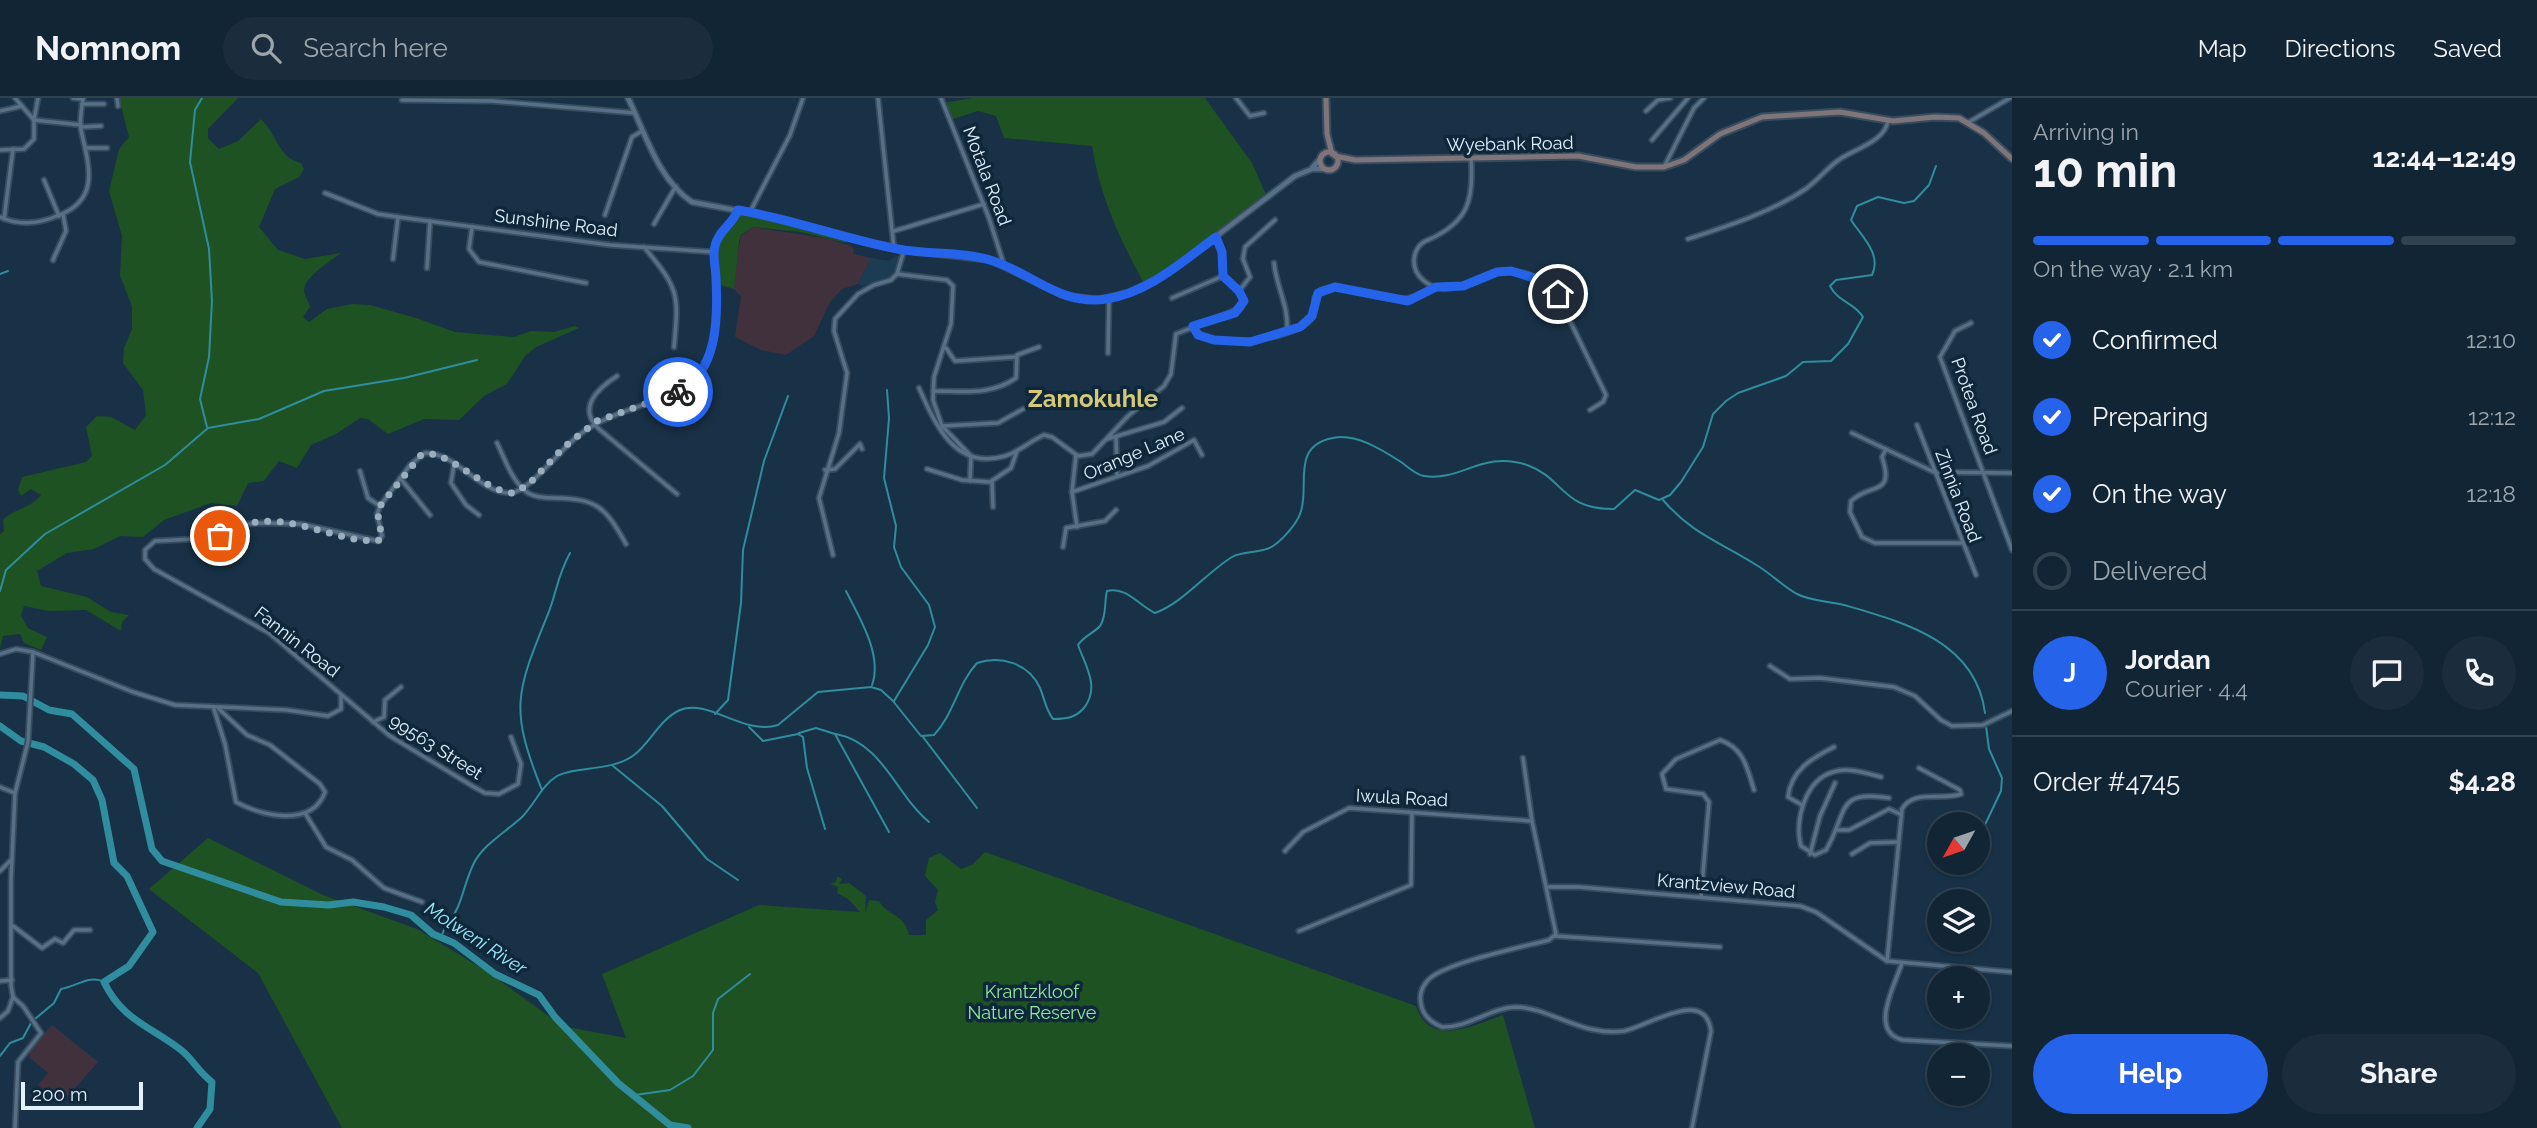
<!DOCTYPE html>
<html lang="en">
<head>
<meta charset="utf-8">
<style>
	:root { --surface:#122534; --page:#1b2d3c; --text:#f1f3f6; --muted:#9ca5ac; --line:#31424f; --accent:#2563eb }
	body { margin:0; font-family:Raleway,sans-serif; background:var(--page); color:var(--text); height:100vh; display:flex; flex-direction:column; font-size:26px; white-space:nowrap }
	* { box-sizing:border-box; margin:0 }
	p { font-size:23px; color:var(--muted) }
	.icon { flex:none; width:38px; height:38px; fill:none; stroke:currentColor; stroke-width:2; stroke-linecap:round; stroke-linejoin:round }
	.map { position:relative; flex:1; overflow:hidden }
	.details { display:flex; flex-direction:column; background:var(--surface); width:525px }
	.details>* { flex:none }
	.needle { width:46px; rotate:230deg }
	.buttons { position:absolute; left:1927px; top:714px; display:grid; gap:14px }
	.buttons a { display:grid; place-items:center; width:63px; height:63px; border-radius:50%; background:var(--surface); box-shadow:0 2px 5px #0004,0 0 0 2px var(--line); font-size:35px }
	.scale { position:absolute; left:21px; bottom:18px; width:122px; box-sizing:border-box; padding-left:7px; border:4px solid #e2f1fe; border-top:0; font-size:19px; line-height:24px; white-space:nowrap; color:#e2f1fe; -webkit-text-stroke:5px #0e273b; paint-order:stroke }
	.pin { position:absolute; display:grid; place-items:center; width:60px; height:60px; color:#fff; margin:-30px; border:4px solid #fff; border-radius:50%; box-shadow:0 2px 7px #0007 }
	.courier { position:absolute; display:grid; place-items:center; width:70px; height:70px; margin:-35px; border:5px solid #2563eb; border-radius:50%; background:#fff; color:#222; box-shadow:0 2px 9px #0007 }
	.summary em { font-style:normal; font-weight:700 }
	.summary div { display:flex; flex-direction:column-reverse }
	.summary { display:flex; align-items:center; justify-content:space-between; height:119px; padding:0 21px }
	h1 { font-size:46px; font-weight:700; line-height:52px }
	.bar { display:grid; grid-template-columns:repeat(4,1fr); gap:10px 7px; align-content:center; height:84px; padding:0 21px }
	.bar i { height:9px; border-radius:5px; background:var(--line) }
	.bar .active { background:var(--accent) }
	.bar p { grid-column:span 4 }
	.line { display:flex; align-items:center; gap:18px; padding:0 21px; border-top:2px solid var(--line) }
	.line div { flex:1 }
	.round { display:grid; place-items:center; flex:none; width:74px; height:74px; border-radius:37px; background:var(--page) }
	ol { padding:0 21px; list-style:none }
	li { display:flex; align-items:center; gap:21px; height:77px }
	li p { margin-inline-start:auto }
	li .icon { padding:7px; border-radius:50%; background:var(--accent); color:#fff; stroke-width:4 }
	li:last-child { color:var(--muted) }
	li i { width:38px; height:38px; border:4px solid var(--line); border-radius:50% }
	.primary-button { display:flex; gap:14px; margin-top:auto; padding:14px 21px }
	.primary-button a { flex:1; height:80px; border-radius:42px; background:var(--accent); color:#fff; font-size:28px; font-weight:700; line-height:80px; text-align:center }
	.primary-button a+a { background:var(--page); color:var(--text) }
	header { display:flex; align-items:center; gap:42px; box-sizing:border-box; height:98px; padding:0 35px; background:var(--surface); border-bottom:2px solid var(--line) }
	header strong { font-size:33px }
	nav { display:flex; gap:38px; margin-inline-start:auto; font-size:24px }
	.search { width:490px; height:63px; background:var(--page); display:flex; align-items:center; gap:18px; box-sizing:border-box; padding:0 24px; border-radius:38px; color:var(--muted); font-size:26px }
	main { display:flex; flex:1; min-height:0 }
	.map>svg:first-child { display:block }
	.built { fill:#1c3c54 }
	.education { fill:#40313d }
	.green { fill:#1e5223 }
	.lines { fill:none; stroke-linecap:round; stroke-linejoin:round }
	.stream { stroke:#2f8d9d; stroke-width:2 }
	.river { stroke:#2f8d9d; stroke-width:7 }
	.minor-casing { stroke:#384c5e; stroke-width:7 }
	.tertiary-casing { stroke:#384c5e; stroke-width:8 }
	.secondary-casing { stroke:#384c5e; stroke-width:9 }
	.minor { stroke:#557087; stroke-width:3.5 }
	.tertiary { stroke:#557087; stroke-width:4.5 }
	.secondary { stroke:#7e747a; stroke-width:5 }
	.done { stroke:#9baebe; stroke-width:7; stroke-dasharray:0 12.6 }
	.route { stroke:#2563eb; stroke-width:9 }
	.labels { text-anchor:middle; stroke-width:7; stroke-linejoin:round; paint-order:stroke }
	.street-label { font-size:18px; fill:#e2f1fe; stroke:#0e273b }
	.park-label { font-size:18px; fill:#94ea98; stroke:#0e273b }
	.water-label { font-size:19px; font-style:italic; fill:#97ebfb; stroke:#0e273b }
	.district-label { font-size:24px; font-weight:bold; fill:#d5c87a; stroke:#0e273b }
</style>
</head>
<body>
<header>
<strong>Nomnom</strong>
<div class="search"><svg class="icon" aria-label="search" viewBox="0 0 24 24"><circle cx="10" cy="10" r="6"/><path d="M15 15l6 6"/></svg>Search here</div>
<nav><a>Map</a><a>Directions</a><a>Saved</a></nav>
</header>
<main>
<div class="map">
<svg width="2012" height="1030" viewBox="0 0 2012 1030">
	<rect width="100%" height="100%" fill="#183146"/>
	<polygon class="built" points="896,158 901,159 893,180 863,188 858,186 871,160 889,163"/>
	<g class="education">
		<polygon points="753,129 830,141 853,149 854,156 871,160 858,186 842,191 830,204 814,238 786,257 761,252 735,239 741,199 734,191 736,163 741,138"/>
		<polygon points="52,927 98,964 62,1005 38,987 48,975 30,960 29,952"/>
	</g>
	<g class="green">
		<path d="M119,0H238L208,31V40L219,51L238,43L261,21C277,36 278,60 301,65L304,71L299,79L275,91L259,129L278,152L305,161L341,155C332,162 304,179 304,192C304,197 309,204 310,209L303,219L309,224L327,211L352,206L370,207L416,220L455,234L514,239L531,233L554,234L575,228L579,230L536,249L525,258L507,286L484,298L459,322L424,321L388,336L368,321L360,320L336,336L311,347L297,370L279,363L264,383L248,385L237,408L211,405L164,422L143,439L120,438L94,451L67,455L37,473L41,488L87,499L111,514L129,517L122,524L121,533L86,512L49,513L24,508L21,518L28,530L47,539L41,552L24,545L20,536L3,538L0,551V436L4,433L3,422C15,410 30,411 41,397L31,391L21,398L18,392L22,379L86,364L92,358L86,329L97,318L111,319L135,332L146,317L143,292L123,265L124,250L132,231V209L120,177L122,138L109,93L119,51L129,39Z"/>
		<path d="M972,0H1205L1252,65L1267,99L1177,168L1145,187C1120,142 1100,99 1092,48L1004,40L996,18L978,13L950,22L943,5Z"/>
		<path d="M738,111L849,139L846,145L801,134L753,129L741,137L739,143L734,191L717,186C716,174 712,157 716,145C720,133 733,125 738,111Z"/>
		<path d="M208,740L323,797L417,831L491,876L562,928L626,940L602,876L759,807L860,814L848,801L837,795L838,789L830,786L836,784L837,778L842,781L839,786L849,785L866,798L865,815L869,802L879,803C887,818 905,816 909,837H926V822L938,812L935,804L938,792L925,778L929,760L940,755L961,771L972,767L985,754L1416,908C1430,951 1474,927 1503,917L1535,1030H342L258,875L149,791Z"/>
	</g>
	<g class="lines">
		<g class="stream">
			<polyline points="202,0 195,12 190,64 209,151 212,203 209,259 200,301 207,329"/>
			<polyline points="0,176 8,173"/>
			<polyline points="887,292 889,320 884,380 896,428 894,449 901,469 929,507 935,529 928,547 894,603"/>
			<path d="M1663,402C1693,437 1721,444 1758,468C1771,476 1783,488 1797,496C1810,503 1829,503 1844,507C1903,524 1976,543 1985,615"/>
			<polyline points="0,493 6,472 45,436 165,367 208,330 259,321 324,293 404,280 477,262"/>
			<path d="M846,493C859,519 883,557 872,587"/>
			<polyline points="715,616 728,602 741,505 743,452 764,363 788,298"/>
			<polyline points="749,629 763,643 798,636 803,639 807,670 825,731"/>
			<polyline points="799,635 816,630 835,636 889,734"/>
			<path d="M836,636C883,645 896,697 929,724"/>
			<polyline points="923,639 977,710"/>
			<polyline points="613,668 662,708 707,761 738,782"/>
			<path d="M542,692C509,610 516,595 548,516C557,493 557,479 570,455"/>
			<polyline points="1982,733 2001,693 2002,680 1989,651 1986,628"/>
			<path d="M448,825C462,809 463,788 473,767C482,747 506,734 522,719C534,707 542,687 557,678C573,668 612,674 634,657C650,645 660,621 680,612C708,600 744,638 778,627L818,594L871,589L881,592L893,603L921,638L934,637C954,616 957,587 977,565C1000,557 1029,565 1040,590C1045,602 1045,610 1053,621C1066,621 1075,620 1084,610C1100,589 1086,569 1078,547C1084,538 1094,535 1100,528C1107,518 1104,504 1107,493C1127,488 1139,508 1155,515C1183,505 1206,475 1232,459C1244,452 1262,456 1273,448C1282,442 1296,427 1300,416C1311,391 1289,348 1333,340C1356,335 1382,352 1401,364C1408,369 1416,377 1424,378C1461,384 1482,352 1527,367C1564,380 1562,412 1614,411L1635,392L1659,402L1670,397L1681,384L1703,349L1713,316L1726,303L1738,295L1786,278L1803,264L1831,263L1848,246L1863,219C1855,205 1838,204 1830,188L1836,182L1872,177C1882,156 1862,139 1851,122L1857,108L1878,99L1904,105L1914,103L1929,87L1936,68"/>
			<polyline points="442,837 445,829"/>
			<path d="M35,921L54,905L61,891C75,889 91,876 104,884"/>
			<polyline points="0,958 10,945 23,940 31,925"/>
			<polyline points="635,997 670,992 693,978 713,952 713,915 718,901 750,876"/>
		</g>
		<g class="river">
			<polyline points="0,597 23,598 49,612 72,616 134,671 152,751 162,763 281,804 329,807 353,804 384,809 411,817 433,836 454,845 495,876 539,897 555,919 618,985 670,1027 688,1030"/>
			<path d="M0,628L21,643L44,649L74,666L93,682L102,702L114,765L127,778L153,834L129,868L104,884C122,922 150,928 181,952C193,961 198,974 212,984L210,1011L197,1030"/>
		</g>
		<g class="minor-casing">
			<g id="minor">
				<polyline points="38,0 34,22 81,27"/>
				<polyline points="73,0 83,1"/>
				<polyline points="117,0 118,8"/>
				<polyline points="878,0 894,151"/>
				<polyline points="941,0 989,120 1004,167"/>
				<polyline points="1236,0 1250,18 1264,15"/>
				<polyline points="402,2 492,3 635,15"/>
				<polyline points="82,6 104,6"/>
				<polyline points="0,13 22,8"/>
				<polyline points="1646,13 1658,2 1670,0"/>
				<polyline points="1969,24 2010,0"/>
				<polyline points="81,29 101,28"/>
				<polyline points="1652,42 1688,0"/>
				<polyline points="87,50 107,50"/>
				<polyline points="0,52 24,51 34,41 34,22 15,0"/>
				<path d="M1471,60C1474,101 1469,124 1428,142C1419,145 1414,154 1414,163C1414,170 1417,177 1423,182C1448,205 1479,175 1505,173C1519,172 1539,179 1552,186L1606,297L1603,304L1590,312"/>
				<polyline points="1664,69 1694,10 1704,0"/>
				<polyline points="44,82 59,118"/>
				<polyline points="325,95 378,116 398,119"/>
				<polyline points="750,114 790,37 803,0"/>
				<polyline points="605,117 632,39 642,33"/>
				<path d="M0,119C20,128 38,126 57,118C101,102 89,68 81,32C79,22 82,10 83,0"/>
				<polyline points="4,121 13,51"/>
				<polyline points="654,126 676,88"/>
				<polyline points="472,129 469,151 479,164 586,185"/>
				<polyline points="894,133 984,106"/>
				<path d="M1688,141C1728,128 1772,114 1807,90C1819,81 1828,69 1840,61C1855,51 1886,43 1888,22"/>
				<path d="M644,149C679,191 679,195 674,249"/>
				<polyline points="904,152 897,176 947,182 953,188 951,226 934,279 933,302 942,328 971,358"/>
				<polyline points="393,161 398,119 610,147 714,154"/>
				<polyline points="53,162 66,133 63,116"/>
				<path d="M1274,165C1276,188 1289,208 1287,232"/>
				<polyline points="427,170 430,123"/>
				<polyline points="1239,193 1250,179 1243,161 1245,149 1275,122"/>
				<polyline points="1172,200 1223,178"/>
				<polyline points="1971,225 1955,233 1940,259 2012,452"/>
				<path d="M1193,228C1204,257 1298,240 1311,221C1315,215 1314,207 1315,199L1321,192L1335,189C1370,195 1404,212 1436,189"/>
				<polyline points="946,250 955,263 1015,259"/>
				<polyline points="1108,255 1109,201"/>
				<path d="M617,278C597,291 577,310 599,331L677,396"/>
				<path d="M919,290C935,326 955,373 1005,358C1019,354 1030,343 1044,337L1052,339L1078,358L1092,356L1128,318L1164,288L1171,276L1176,236L1241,210L1243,199L1223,178L1222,154L1216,139"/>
				<path d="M933,293C963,293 990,298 1016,280L1017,257L1039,249"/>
				<polyline points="1917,327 1976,477"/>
				<polyline points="942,328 998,325 1023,311"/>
				<polyline points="1852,335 1934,374 2012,375"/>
				<polyline points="1116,339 1117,378"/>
				<polyline points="1107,341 1164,324 1182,310"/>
				<path d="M497,345C505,361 512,384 528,395C536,400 547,400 555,400C598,401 605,409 626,446"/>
				<path d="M1886,351L1882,359C1895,399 1871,384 1851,403L1850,414L1862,439L1875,445H1961"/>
				<polyline points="454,367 451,385 466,407 479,417"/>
				<polyline points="927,371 962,382 990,384 1011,370 1017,353"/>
				<polyline points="825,372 835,371 860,346 862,351"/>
				<polyline points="360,373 368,400 380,408"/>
				<polyline points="400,380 430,417"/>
				<polyline points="970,383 971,358"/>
				<polyline points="992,384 993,409"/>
				<polyline points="1072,394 1076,357"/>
				<polyline points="1077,429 1072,394 1148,368 1194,342 1202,357"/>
				<polyline points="1063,449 1066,430 1105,423 1116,412"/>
				<polyline points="833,457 819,400 839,335 847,275 834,233 835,221 858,196 874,187 891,182 897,176"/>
				<polyline points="0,556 16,551 33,554 133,594 175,607 287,612 328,618 341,611 341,598"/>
				<polyline points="1770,568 1790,581 1820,580 1894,589 1915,598 1941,622 1952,628 1983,627 2012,613"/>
				<path d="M214,611L225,646L236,704C261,718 312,730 325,694L320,686L270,647L247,637L219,611"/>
				<polyline points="373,624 384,619 385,602 401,589"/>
				<path d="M511,639L521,666L518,686L499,696L485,695L474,689L390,638L269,535L154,471L145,461V452L155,443L214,440L248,426L262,425L301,426L378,443L382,438L377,416L380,408L410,367L425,355C456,354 479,395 510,395C528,395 562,350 578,338C608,313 650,309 684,290C720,271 718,214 716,178C716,168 712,157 715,147C719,132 734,126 738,112"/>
				<path d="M1523,660L1532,723L1556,836L1549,842C1522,849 1448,864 1429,881C1422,888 1419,897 1421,906C1423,918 1432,925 1442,929C1468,930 1490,910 1515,909C1550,909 1581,939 1624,933C1647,929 1705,888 1711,933L1692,1030"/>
				<path d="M1881,679C1866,675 1848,669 1833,674C1805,682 1794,723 1801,748L1815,757L1826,752C1848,715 1835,691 1889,700"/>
				<polyline points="0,689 15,695"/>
				<path d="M1802,707L1788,699C1791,672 1812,660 1834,649"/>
				<polyline points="305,715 326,749 352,762 384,790 422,804"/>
				<polyline points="1836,732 1849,732 1889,711 1900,716"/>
				<polyline points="1285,753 1303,734 1349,710 1532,723"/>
				<polyline points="1810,756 1820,718 1835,685"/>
				<polyline points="1852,756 1870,745 1898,744"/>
				<polyline points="0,773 11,762"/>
				<polyline points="1547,789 1579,789 1800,808 1816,814 1887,863 2012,874"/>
				<path d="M1701,799L1709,704L1703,696L1666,691L1662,676L1676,661L1720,642C1744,650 1747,670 1754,692"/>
				<polyline points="13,828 42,850 55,841 63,845 74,832 90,832"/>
				<polyline points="1299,833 1411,787 1412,715"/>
				<polyline points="1555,838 1720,849"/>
				<path d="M1887,863L1902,711C1913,691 1943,703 1961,696L1960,692L1919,670"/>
				<path d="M1902,865C1895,887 1868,934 1903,942L2012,948"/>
				<polyline points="0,883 12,882"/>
				<polyline points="0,920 8,913 13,899"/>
				<polyline points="15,1030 18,964 41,935 23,908 13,899 11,887 11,782 15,695 28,644 33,554"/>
			</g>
		</g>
		<g class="tertiary-casing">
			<g id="tertiary">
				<path d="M628,0C645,34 658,82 692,104L783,121L894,151L991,162L1062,197L1099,202L1130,194L1168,175L1295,78L1312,71H1325"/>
				<polyline points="1312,70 1321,60"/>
			</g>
		</g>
		<g class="secondary-casing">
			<g id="secondary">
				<polyline points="1326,0 1327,36 1332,56"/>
				<circle cx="1329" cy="63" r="9"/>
				<polyline points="1335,58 1355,62 1578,58 1636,69 1664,69 1684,62 1720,36 1762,19 1840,14 1893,23 1935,19 1959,20 1984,35 2012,61"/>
			</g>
		</g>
		<use href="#minor" class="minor"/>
		<use href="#tertiary" class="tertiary"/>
		<use href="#secondary" class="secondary"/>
	</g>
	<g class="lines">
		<path class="done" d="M220,438C230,435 240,428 251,425C295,416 335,444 378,443L382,438L378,421L380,408L421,357C445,348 484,394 513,395L528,387L564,349L597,323L678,294"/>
		<path class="route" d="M678,294C718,273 718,221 716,181C716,170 712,158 715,148C718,133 733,126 738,112C792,121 844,141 898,151C929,157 963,153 993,163C1033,176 1061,208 1106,201C1148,195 1183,163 1216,139L1222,154L1223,178L1239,193L1244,203L1235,215L1193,228L1198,237L1214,242L1250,244L1300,229L1312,218L1318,195L1335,189L1408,203L1436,189L1463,188L1497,174L1511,173L1547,184L1558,196"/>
	</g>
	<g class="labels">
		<g class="street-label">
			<text transform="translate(1510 46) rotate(-1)" y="6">Wyebank Road</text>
			<text transform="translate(987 78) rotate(69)" y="6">Motala Road</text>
			<text transform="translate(556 125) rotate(7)" y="6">Sunshine Road</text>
			<text transform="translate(1974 308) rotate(70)" y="6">Protea Road</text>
			<text transform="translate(1134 356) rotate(-23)" y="6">Orange Lane</text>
			<text transform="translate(1958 398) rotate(69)" y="6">Zinnia Road</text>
			<text transform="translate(297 544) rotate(38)" y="6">Fannin Road</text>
			<text transform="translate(436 649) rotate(32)" y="6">99563 Street</text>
			<text transform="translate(1402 700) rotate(3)" y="6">Iwula Road</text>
			<text transform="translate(1726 788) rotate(5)" y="6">Krantzview Road</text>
		</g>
		<g class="park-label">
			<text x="1032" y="900">Krantzkloof<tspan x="1032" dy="21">Nature Reserve</tspan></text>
		</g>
		<g class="water-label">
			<text transform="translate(476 840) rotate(33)" y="7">Molweni River</text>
		</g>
		<g class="district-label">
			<text x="1093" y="309">Zamokuhle</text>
		</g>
	</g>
</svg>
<div class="buttons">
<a><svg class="needle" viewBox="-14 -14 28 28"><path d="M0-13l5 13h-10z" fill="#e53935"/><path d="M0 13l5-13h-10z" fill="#9ca5ac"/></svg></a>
<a><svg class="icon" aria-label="layers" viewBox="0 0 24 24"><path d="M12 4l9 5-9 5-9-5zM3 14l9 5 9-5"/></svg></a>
<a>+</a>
<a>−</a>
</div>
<div class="scale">200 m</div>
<div class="pin" style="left:220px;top:438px;background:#ea580c"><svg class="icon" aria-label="bag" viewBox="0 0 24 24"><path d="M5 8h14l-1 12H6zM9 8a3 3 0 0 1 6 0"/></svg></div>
<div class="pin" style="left:1558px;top:196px;background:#1f2937"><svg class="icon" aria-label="home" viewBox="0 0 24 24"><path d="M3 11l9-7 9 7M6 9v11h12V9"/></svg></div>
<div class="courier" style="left:678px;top:294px"><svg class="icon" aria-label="bike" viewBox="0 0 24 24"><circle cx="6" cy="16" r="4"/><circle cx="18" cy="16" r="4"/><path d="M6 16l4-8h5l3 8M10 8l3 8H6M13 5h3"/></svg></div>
</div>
<section class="details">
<div class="summary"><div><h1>10 min</h1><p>Arriving in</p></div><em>12:44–12:49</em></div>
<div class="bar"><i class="active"></i><i class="active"></i><i class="active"></i><i></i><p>On the way · 2.1 km</p></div>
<ol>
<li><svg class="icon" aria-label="check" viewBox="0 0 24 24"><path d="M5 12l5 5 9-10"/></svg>Confirmed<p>12:10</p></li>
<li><svg class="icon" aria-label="check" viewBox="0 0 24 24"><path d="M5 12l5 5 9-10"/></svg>Preparing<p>12:12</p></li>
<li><svg class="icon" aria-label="check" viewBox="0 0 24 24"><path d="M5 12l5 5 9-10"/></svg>On the way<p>12:18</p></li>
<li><i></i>Delivered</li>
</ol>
<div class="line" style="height:126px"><b class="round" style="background:var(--accent);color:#fff">J</b><div><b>Jordan</b><p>Courier · 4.4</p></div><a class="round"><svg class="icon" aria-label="chat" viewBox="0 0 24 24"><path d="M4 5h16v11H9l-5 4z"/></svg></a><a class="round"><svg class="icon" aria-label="phone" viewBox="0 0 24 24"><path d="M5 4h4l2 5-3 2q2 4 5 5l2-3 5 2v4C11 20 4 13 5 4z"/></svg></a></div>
<div class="line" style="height:91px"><div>Order #4745</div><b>$4.28</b></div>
<div class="primary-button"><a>Help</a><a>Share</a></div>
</section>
</main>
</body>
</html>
